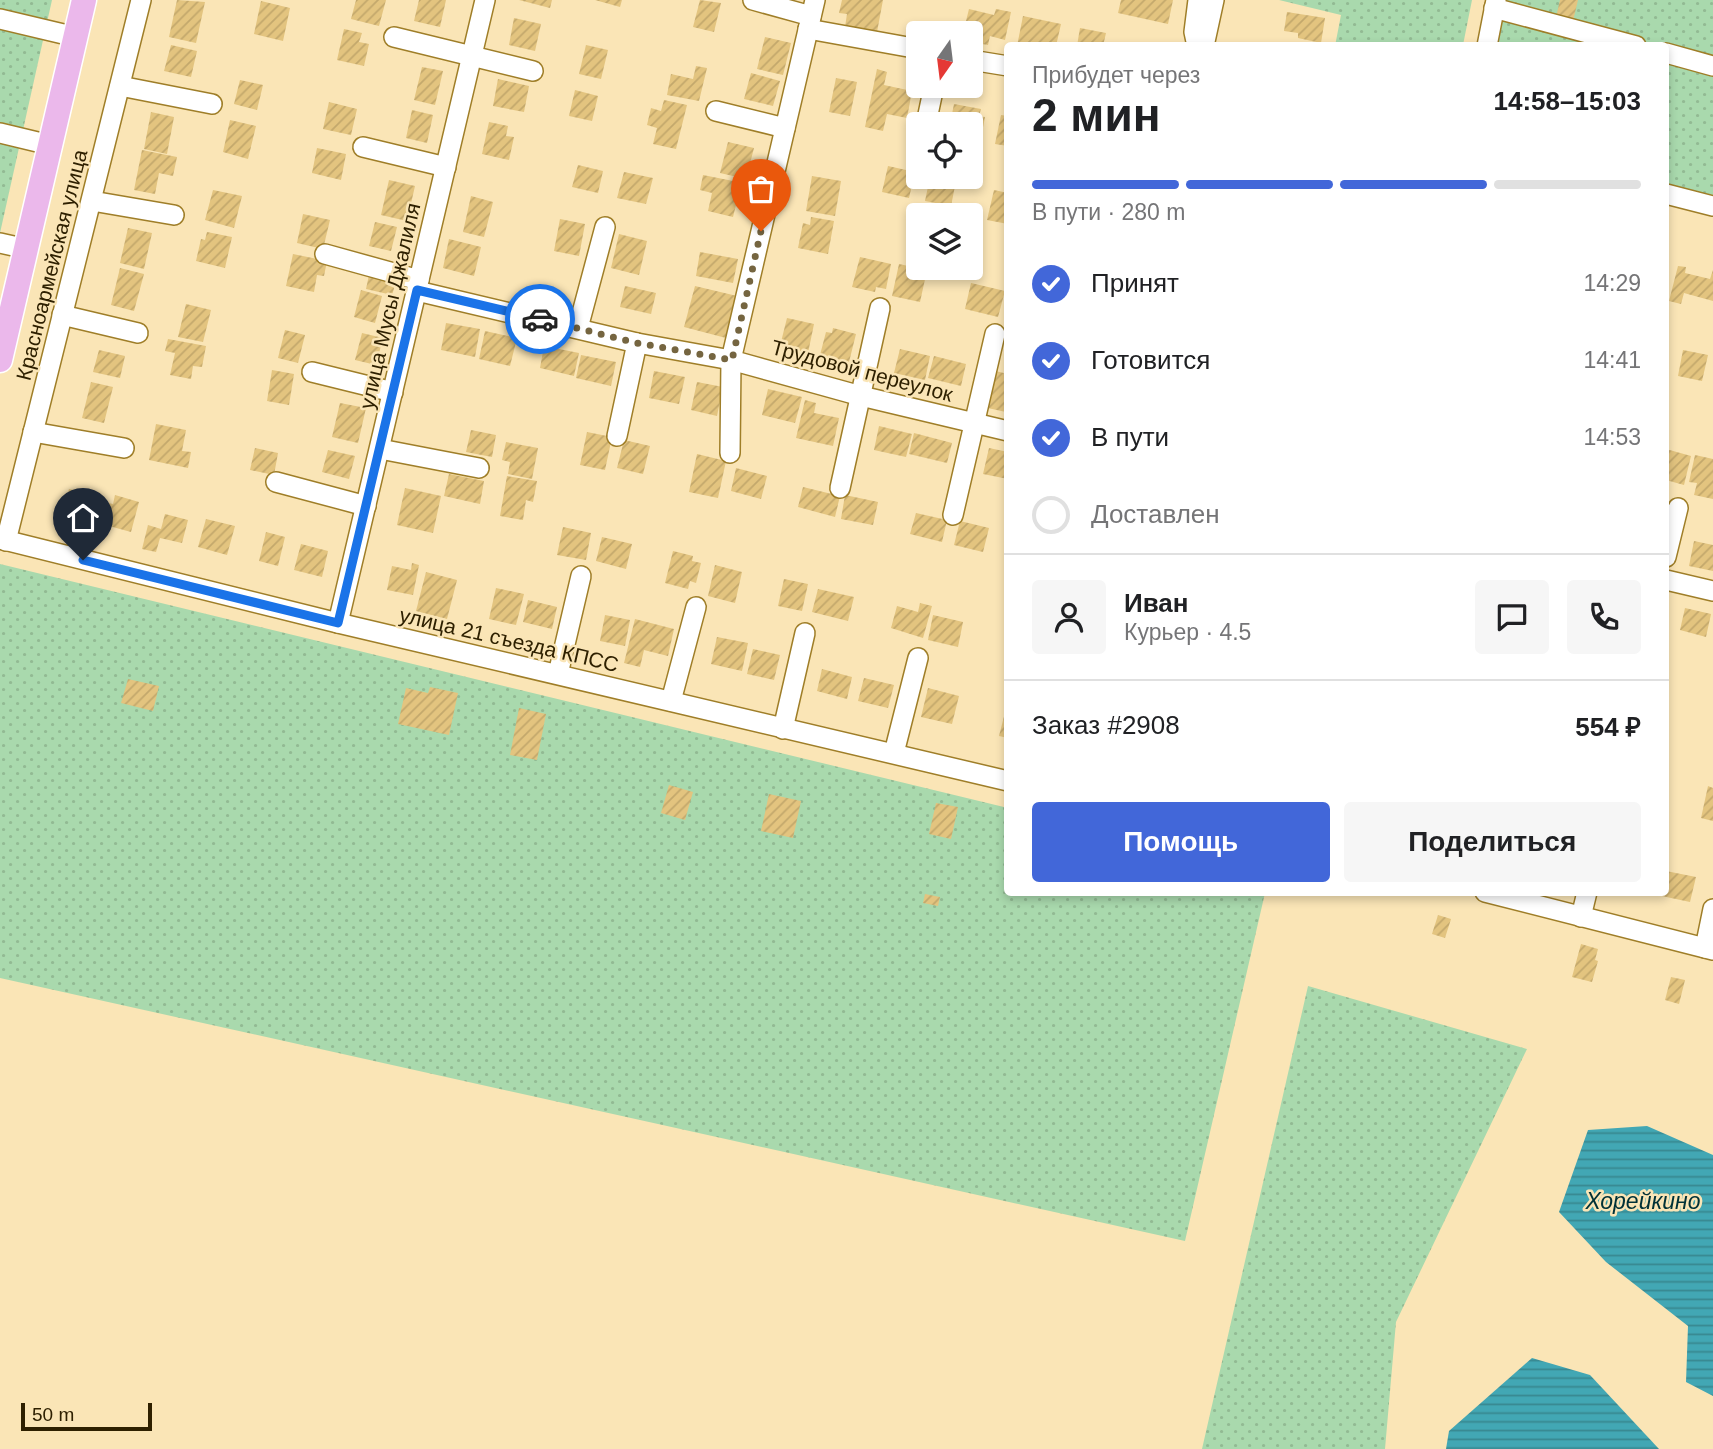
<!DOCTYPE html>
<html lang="ru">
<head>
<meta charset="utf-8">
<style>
	:root { --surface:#fff; --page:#f6f6f6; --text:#202124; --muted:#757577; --line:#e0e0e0; --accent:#4267d9 }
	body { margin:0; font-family:Arial,sans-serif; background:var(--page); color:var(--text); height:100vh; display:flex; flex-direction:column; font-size:26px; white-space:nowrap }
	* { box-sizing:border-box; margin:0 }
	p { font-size:23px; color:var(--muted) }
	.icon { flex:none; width:38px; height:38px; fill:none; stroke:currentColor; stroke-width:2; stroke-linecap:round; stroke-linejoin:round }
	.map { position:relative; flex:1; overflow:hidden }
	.sheet { position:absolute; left:1004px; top:42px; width:665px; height:854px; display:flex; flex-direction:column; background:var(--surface); border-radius:7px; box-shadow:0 4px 10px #0003 }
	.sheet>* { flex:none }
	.needle { width:46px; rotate:194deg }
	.tools { position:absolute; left:906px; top:21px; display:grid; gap:14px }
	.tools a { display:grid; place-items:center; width:77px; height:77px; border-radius:7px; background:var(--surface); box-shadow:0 4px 10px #0003; font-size:35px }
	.scale { position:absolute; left:21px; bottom:18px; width:131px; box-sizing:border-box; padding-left:7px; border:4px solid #2e2000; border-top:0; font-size:19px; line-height:24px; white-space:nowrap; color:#2e2000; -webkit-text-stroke:5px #fae5b6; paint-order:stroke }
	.pin { position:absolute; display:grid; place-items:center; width:60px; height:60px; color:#fff; margin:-72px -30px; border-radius:50% 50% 50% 0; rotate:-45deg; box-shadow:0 0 7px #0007 }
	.pin .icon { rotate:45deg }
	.courier { position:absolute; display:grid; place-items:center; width:70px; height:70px; margin:-35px; border:5px solid #1a73e8; border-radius:50%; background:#fff; color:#222; box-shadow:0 2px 9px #0007 }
	.headline em { font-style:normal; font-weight:800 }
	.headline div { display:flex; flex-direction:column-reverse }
	.headline { display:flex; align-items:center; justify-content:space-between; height:119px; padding:0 28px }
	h1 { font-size:46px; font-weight:800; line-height:52px }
	.bar { display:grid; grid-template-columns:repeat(4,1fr); gap:10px 7px; align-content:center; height:84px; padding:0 28px }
	.bar i { height:9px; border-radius:5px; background:var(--line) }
	.bar .active { background:var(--accent) }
	.bar p { grid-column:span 4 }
	.line { display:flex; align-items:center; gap:18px; padding:0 28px; border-top:2px solid var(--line) }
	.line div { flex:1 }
	.round { display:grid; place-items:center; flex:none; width:74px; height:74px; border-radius:7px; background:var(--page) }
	ol { padding:0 28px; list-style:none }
	li { display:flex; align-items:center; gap:21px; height:77px }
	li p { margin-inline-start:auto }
	li .icon { padding:7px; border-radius:50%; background:var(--accent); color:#fff; stroke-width:4 }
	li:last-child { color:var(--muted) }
	li i { width:38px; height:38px; border:4px solid var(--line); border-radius:50% }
	.button { display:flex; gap:14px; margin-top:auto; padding:14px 28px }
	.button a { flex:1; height:80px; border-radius:7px; background:var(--accent); color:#fff; font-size:28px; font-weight:800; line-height:80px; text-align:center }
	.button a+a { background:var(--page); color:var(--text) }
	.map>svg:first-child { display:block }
	.park { fill:url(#park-dots) }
	.water { fill:url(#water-rules) }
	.building { fill:url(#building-hatch) }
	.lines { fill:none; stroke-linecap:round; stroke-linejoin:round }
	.minor-casing { stroke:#9f7e28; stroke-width:22 }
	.major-casing { stroke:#fff; stroke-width:27 }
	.minor { stroke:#fff; stroke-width:19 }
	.major { stroke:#ebb8eb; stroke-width:24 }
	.done { stroke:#756540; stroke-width:7; stroke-dasharray:0 12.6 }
	.route { stroke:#1a73e8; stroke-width:9 }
	.labels { text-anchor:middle; stroke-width:5; stroke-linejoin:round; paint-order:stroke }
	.street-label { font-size:21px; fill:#2e2000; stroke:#fae5b6 }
	.water-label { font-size:23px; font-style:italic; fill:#003137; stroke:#fae5b6 }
</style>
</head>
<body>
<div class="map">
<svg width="1713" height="1449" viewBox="0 0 1713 1449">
	<defs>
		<pattern id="park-dots" width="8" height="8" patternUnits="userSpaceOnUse" patternTransform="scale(1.75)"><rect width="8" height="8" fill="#a9d9ad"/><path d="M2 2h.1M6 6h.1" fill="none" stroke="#92ba93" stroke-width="1.8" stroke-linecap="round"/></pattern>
		<pattern id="water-rules" width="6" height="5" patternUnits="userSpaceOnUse" patternTransform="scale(1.75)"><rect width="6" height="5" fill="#42a7b4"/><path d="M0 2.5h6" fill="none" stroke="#388890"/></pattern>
		<pattern id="building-hatch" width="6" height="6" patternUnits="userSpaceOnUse" patternTransform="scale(1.75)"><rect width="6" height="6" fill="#e3c47f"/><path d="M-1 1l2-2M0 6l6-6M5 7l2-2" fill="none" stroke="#c3a86c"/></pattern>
	</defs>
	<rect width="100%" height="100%" fill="#fae5b6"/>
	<g class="park">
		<polygon points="0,0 52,0 0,233"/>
		<polygon points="1279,0 1472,0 1463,45 1335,46 1341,15"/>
		<polygon points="1496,0 1713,0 1713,206 1666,194 1666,46 1487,46"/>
		<polygon points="0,564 1008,808 1008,892 1265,893 1185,1241 0,978"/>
		<polygon points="1308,986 1527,1049 1396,1322 1385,1449 1202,1449"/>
	</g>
	<g class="water">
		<polygon points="1647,1126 1713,1155 1713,1396 1686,1382 1688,1326 1606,1262 1559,1212 1588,1130"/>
		<polygon points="1532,1358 1590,1375 1659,1449 1446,1449 1449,1431"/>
	</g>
	<g class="building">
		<polygon points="177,0 205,2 196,43 169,37"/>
		<polygon points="356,0 386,0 379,26 351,19"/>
		<polygon points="419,0 446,0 440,27 414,21"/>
		<polygon points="519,0 552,0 550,8"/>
		<polygon points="595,0 622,0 620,7"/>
		<polygon points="700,0 721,3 714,32 693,27"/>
		<polygon points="842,0 883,0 877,32 845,27 847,14 839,13"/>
		<polygon points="1121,0 1173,0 1168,24 1118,13"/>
		<polygon points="1560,0 1578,0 1573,21 1556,17"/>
		<polygon points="261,1 290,8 283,41 254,34"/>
		<polygon points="969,9 994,15 996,9 1011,12 1005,40 990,36 988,45 971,42 971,33 963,33"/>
		<polygon points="1287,12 1325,18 1321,43 1298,38 1298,33 1284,31"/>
		<polygon points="1023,16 1061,24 1056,46 1017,46"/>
		<polygon points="514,18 541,24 535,51 509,45"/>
		<polygon points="1080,28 1106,33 1103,46 1077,46"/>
		<polygon points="344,29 362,33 359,42 369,44 364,66 337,60"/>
		<polygon points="765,37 791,43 783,75 757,69"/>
		<polygon points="171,45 197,51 191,77 164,71"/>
		<polygon points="586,45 608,50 601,79 579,74"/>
		<polygon points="696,66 707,68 699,101 667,95 671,74 693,79"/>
		<polygon points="422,67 443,71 435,105 414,100"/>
		<polygon points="877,69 887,72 884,85 912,91 907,118 887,114 883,131 865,127"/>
		<polygon points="751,73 780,81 773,106 744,99"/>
		<polygon points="836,78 857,82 850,116 829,112"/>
		<polygon points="498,79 529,86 524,112 493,106"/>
		<polygon points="240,80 263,85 257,110 234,104"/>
		<polygon points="575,90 598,96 592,121 569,116"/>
		<polygon points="664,100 687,105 676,149 653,144 657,128 647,125 651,108 661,111"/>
		<polygon points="329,102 357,109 351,135 323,129"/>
		<polygon points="954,104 981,109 979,116 985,117 981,138 971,136 971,124 950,124"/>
		<polygon points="412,110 433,115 427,143 406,138"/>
		<polygon points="151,112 174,117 167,154 144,149"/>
		<polygon points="1001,115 1008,116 1008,146 995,144"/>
		<polygon points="230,120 256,126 248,159 223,152"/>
		<polygon points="489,122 508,126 506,136 514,137 509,160 482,154"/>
		<polygon points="728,142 754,148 746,179 720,173"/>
		<polygon points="317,148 346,154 341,180 312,173"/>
		<polygon points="142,150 177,157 173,176 159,173 155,194 134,190"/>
		<polygon points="578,165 603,171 598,193 572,187"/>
		<polygon points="888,166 915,172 909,198 882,192"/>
		<polygon points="624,172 653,178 646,204 617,198"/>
		<polygon points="703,175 748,184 744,203 737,201 733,217 708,211 712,193 700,190"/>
		<polygon points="812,176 841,181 835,216 806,211"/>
		<polygon points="930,177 956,181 951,206 925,201"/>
		<polygon points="389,180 415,186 407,221 381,215"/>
		<polygon points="213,190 242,196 234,228 205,220"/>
		<polygon points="994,190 1008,193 1008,224 987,220"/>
		<polygon points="471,196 493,202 484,237 463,232"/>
		<polygon points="303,214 330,220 323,249 297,243"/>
		<polygon points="811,217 834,221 828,254 798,248 803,223 810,225"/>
		<polygon points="560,219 585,224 579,256 554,251"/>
		<polygon points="375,222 397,227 391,251 369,246"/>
		<polygon points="128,228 152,233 144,269 120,263"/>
		<polygon points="207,232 232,237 225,268 196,261 201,239 205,240"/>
		<polygon points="619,234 647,241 639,275 611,268"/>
		<polygon points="449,239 481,247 474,276 443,268"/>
		<polygon points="700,252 738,259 733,283 696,276"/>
		<polygon points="293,254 327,261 324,276 317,275 314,292 286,286"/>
		<polygon points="860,257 891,264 886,289 876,287 875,292 852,287"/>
		<polygon points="899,264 927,270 920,302 892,296"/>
		<polygon points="1678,266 1686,267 1685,273 1710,279 1713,270 1713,301 1684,293 1681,304 1669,301"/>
		<polygon points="120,268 144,274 134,311 111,305"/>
		<polygon points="369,275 396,282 392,295 366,289"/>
		<polygon points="971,283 1005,291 998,317 965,309"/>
		<polygon points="625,286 656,293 651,314 620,307"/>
		<polygon points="695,286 737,296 726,338 684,327"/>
		<polygon points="361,290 382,296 375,323 354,317"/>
		<polygon points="186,304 211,310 203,342 178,337"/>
		<polygon points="787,318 814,324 808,353 780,346"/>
		<polygon points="446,323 480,329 475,357 441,350"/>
		<polygon points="833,328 856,334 849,362 820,355 826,332 832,333"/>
		<polygon points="285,330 305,335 298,363 278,358"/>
		<polygon points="485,331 517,338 510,366 479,359"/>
		<polygon points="362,333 383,338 376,365 355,360"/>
		<polygon points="168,339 206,346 202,367 193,366 191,379 170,375 175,353 165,351"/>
		<polygon points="544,346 579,353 574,376 540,368"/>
		<polygon points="900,349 930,356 925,380 894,373"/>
		<polygon points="99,350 125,356 120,378 93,372"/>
		<polygon points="1683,350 1708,355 1702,381 1678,376"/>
		<polygon points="581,355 616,362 611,386 576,378"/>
		<polygon points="934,356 966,364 961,386 928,378"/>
		<polygon points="272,370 294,374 289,405 267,401"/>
		<polygon points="991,370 1008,374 1006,412 983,407"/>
		<polygon points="654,371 685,377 679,404 649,398"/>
		<polygon points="91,382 113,387 104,423 82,418"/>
		<polygon points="697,382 723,387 717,416 691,410"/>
		<polygon points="768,389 802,397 795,423 762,415"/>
		<polygon points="805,400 816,403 814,413 839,418 833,446 796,438"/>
		<polygon points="340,403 366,408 358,443 332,437"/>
		<polygon points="156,424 186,430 182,451 191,452 188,468 149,460"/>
		<polygon points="879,426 912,434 906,457 874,450"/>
		<polygon points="471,430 496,435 492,457 466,452"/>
		<polygon points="587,432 612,437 605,470 580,465"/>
		<polygon points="914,433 952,443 947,463 909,454"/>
		<polygon points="624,440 650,446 643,474 617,468"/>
		<polygon points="506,442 538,448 532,479 508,474 510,462 502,460"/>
		<polygon points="255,448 278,453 274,475 250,470"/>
		<polygon points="989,448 1008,452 1008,479 983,474"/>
		<polygon points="1666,449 1691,456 1684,485 1666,480"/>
		<polygon points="328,450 355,456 349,479 322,472"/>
		<polygon points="697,454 726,461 718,498 689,492"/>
		<polygon points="1695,455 1713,459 1713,499 1694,495 1697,483 1689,482"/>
		<polygon points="736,468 767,476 761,499 731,491"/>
		<polygon points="449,474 484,481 480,504 444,496"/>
		<polygon points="507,476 537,481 533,502 526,500 523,520 500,516"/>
		<polygon points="803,487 840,496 835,517 798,507"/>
		<polygon points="405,488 441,496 433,533 397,525"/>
		<polygon points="69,489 98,496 92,521 63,514"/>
		<polygon points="115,495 139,502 131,532 98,523 104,502 113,504"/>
		<polygon points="845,495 878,502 873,525 841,519"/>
		<polygon points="916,513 947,520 942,542 910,534"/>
		<polygon points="165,514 188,520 182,543 160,538 156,552 142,549 148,525 161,529"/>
		<polygon points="206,519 235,526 227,555 198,547"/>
		<polygon points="960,521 989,528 983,552 954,545"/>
		<polygon points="563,527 591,533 586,560 557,555"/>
		<polygon points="266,532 285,537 278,566 259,561"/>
		<polygon points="602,537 632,544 626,569 596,561"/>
		<polygon points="1694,541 1713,545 1713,571 1689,566"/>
		<polygon points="301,544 328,551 322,577 294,570"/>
		<polygon points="673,551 693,556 692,561 701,563 696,583 690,581 688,589 665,583"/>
		<polygon points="412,563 419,565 413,595 387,590 392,566 411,570"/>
		<polygon points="715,565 742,572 735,603 708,596"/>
		<polygon points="426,572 457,580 447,619 416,611"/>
		<polygon points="784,579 808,584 802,611 778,606"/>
		<polygon points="496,588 524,594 516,625 489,619"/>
		<polygon points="818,589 854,597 848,621 812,612"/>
		<polygon points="528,600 557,607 552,629 523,622"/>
		<polygon points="920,603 932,606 923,638 891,628 897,606 918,612"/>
		<polygon points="1685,608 1711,614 1706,637 1680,630"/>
		<polygon points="605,615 630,620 625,646 600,641"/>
		<polygon points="933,615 963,622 958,647 928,640"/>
		<polygon points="635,619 674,629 668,656 644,650 640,667 624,663"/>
		<polygon points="717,637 748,643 742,671 711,664"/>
		<polygon points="753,649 780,655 774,680 747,674"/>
		<polygon points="822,669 852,677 847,699 817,691"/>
		<polygon points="864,678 894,685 888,708 858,701"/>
		<polygon points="128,679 159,686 153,711 121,703"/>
		<polygon points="430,687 458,693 449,735 398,724 406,688 428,693"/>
		<polygon points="928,688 959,696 952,724 921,717"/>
		<polygon points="1007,705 1008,705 1008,738 999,736"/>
		<polygon points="519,708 546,714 537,760 510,755"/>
		<polygon points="669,785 693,792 685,820 661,813"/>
		<polygon points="1708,786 1713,788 1713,821 1701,818"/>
		<polygon points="769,794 801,801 793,838 761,831"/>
		<polygon points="936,803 958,807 951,839 929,834"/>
		<polygon points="1666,871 1696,877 1690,902 1657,895 1658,892 1666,892"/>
		<polygon points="925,894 940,897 938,906 923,903"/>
		<polygon points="1438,915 1451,919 1445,938 1432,934"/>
		<polygon points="1581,944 1598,949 1595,960 1598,961 1592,982 1572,977"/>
		<polygon points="1671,977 1685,980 1679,1004 1665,1000"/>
	</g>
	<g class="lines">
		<g class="minor-casing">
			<g id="minor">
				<polyline points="753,0 811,16"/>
				<polyline points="1494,8 1636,46"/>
				<polyline points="0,19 76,37"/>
				<polyline points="808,29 919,49"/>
				<polyline points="394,37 533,71"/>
				<polyline points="1197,46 1194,32 1198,0"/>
				<polyline points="1204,46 1214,0"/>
				<polyline points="1487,46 1496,0"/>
				<polyline points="1666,53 1713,66"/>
				<polyline points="971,60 1008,66"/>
				<polyline points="120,86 212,104"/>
				<polyline points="716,111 785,128"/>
				<polyline points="926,124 934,86"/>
				<polyline points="0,133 50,145"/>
				<polyline points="363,147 446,167"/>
				<polyline points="1666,194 1713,206"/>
				<polyline points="92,201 174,215"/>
				<polyline points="0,243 27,249"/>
				<polyline points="325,254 419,280"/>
				<polyline points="417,291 637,343 731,360 861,396 1008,431"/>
				<polyline points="62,315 138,333"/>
				<polyline points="578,328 605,227"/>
				<polyline points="312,372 393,392"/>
				<polyline points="33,432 124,448"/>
				<polyline points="617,436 637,343"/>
				<polyline points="380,449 479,468"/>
				<polyline points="730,453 731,360 815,0"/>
				<polyline points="276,482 366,506"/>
				<polyline points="840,488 880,308"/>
				<polyline points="953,515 995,334"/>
				<polyline points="0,539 338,623 1008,781"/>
				<polyline points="6,541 141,0"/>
				<polyline points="1666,557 1678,508"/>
				<polyline points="1666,580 1713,591"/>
				<polyline points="338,623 485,0"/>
				<polyline points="558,674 581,576"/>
				<polyline points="671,701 696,607"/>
				<polyline points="783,729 805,633"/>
				<polyline points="894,753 918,658"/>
				<polyline points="1485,892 1713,950"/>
				<polyline points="1581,917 1587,892"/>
				<polyline points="1705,948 1713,909"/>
			</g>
		</g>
		<g class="major-casing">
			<polyline id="major" points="0,360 84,0"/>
		</g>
		<use href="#minor" class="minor"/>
		<use href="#major" class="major"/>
	</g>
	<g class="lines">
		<polyline class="done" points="540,319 637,343 732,360 761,231"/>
		<polyline class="route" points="83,560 338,623 417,290 540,319"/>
	</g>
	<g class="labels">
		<g class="street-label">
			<text transform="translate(52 265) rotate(-76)" y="7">Красноармейская улица</text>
			<text transform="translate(390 306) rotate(-77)" y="7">улица Мусы Джалиля</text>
			<text transform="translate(862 371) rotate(15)" y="7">Трудовой переулок</text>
			<text transform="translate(509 640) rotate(13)" y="7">улица 21 съезда КПСС</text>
		</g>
		<g class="water-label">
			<text x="1643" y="1209">Хорейкино</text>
		</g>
	</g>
</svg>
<div class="tools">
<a><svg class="needle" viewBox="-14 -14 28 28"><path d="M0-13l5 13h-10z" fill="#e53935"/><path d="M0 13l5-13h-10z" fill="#757577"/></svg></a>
<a><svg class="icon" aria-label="locate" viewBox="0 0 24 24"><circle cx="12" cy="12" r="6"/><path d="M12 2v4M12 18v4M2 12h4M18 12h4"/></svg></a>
<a><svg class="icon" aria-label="layers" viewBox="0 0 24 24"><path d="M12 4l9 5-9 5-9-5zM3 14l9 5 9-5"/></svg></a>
</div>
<div class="scale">50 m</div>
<div class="pin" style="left:761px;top:231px;background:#ea580c"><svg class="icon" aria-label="bag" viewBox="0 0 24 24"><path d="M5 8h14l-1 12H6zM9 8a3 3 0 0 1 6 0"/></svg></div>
<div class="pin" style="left:83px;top:560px;background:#1f2937"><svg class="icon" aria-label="home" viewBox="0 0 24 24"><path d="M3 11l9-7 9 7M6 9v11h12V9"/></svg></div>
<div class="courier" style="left:540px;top:319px"><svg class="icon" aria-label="car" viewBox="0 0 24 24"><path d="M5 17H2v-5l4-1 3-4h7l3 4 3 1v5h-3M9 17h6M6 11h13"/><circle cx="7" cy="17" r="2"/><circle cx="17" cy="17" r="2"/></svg></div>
<section class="sheet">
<div class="headline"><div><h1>2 мин</h1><p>Прибудет через</p></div><em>14:58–15:03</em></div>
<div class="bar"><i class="active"></i><i class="active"></i><i class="active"></i><i></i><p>В пути · 280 m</p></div>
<ol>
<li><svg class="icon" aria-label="check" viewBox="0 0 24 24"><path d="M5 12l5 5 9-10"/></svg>Принят<p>14:29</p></li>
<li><svg class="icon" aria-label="check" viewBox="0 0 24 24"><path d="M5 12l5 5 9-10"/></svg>Готовится<p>14:41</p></li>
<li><svg class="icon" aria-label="check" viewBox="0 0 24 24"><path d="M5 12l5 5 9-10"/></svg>В пути<p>14:53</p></li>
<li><i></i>Доставлен</li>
</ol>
<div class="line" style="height:126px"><a class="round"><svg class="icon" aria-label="person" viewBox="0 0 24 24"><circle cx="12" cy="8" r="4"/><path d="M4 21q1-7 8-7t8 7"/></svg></a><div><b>Иван</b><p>Курьер · 4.5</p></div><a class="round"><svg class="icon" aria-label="chat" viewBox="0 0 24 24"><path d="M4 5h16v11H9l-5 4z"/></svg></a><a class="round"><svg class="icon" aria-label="phone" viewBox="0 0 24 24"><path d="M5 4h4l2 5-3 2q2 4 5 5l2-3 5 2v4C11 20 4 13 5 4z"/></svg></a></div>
<div class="line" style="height:91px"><div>Заказ #2908</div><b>554 ₽</b></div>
<div class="button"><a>Помощь</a><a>Поделиться</a></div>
</section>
</div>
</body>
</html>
